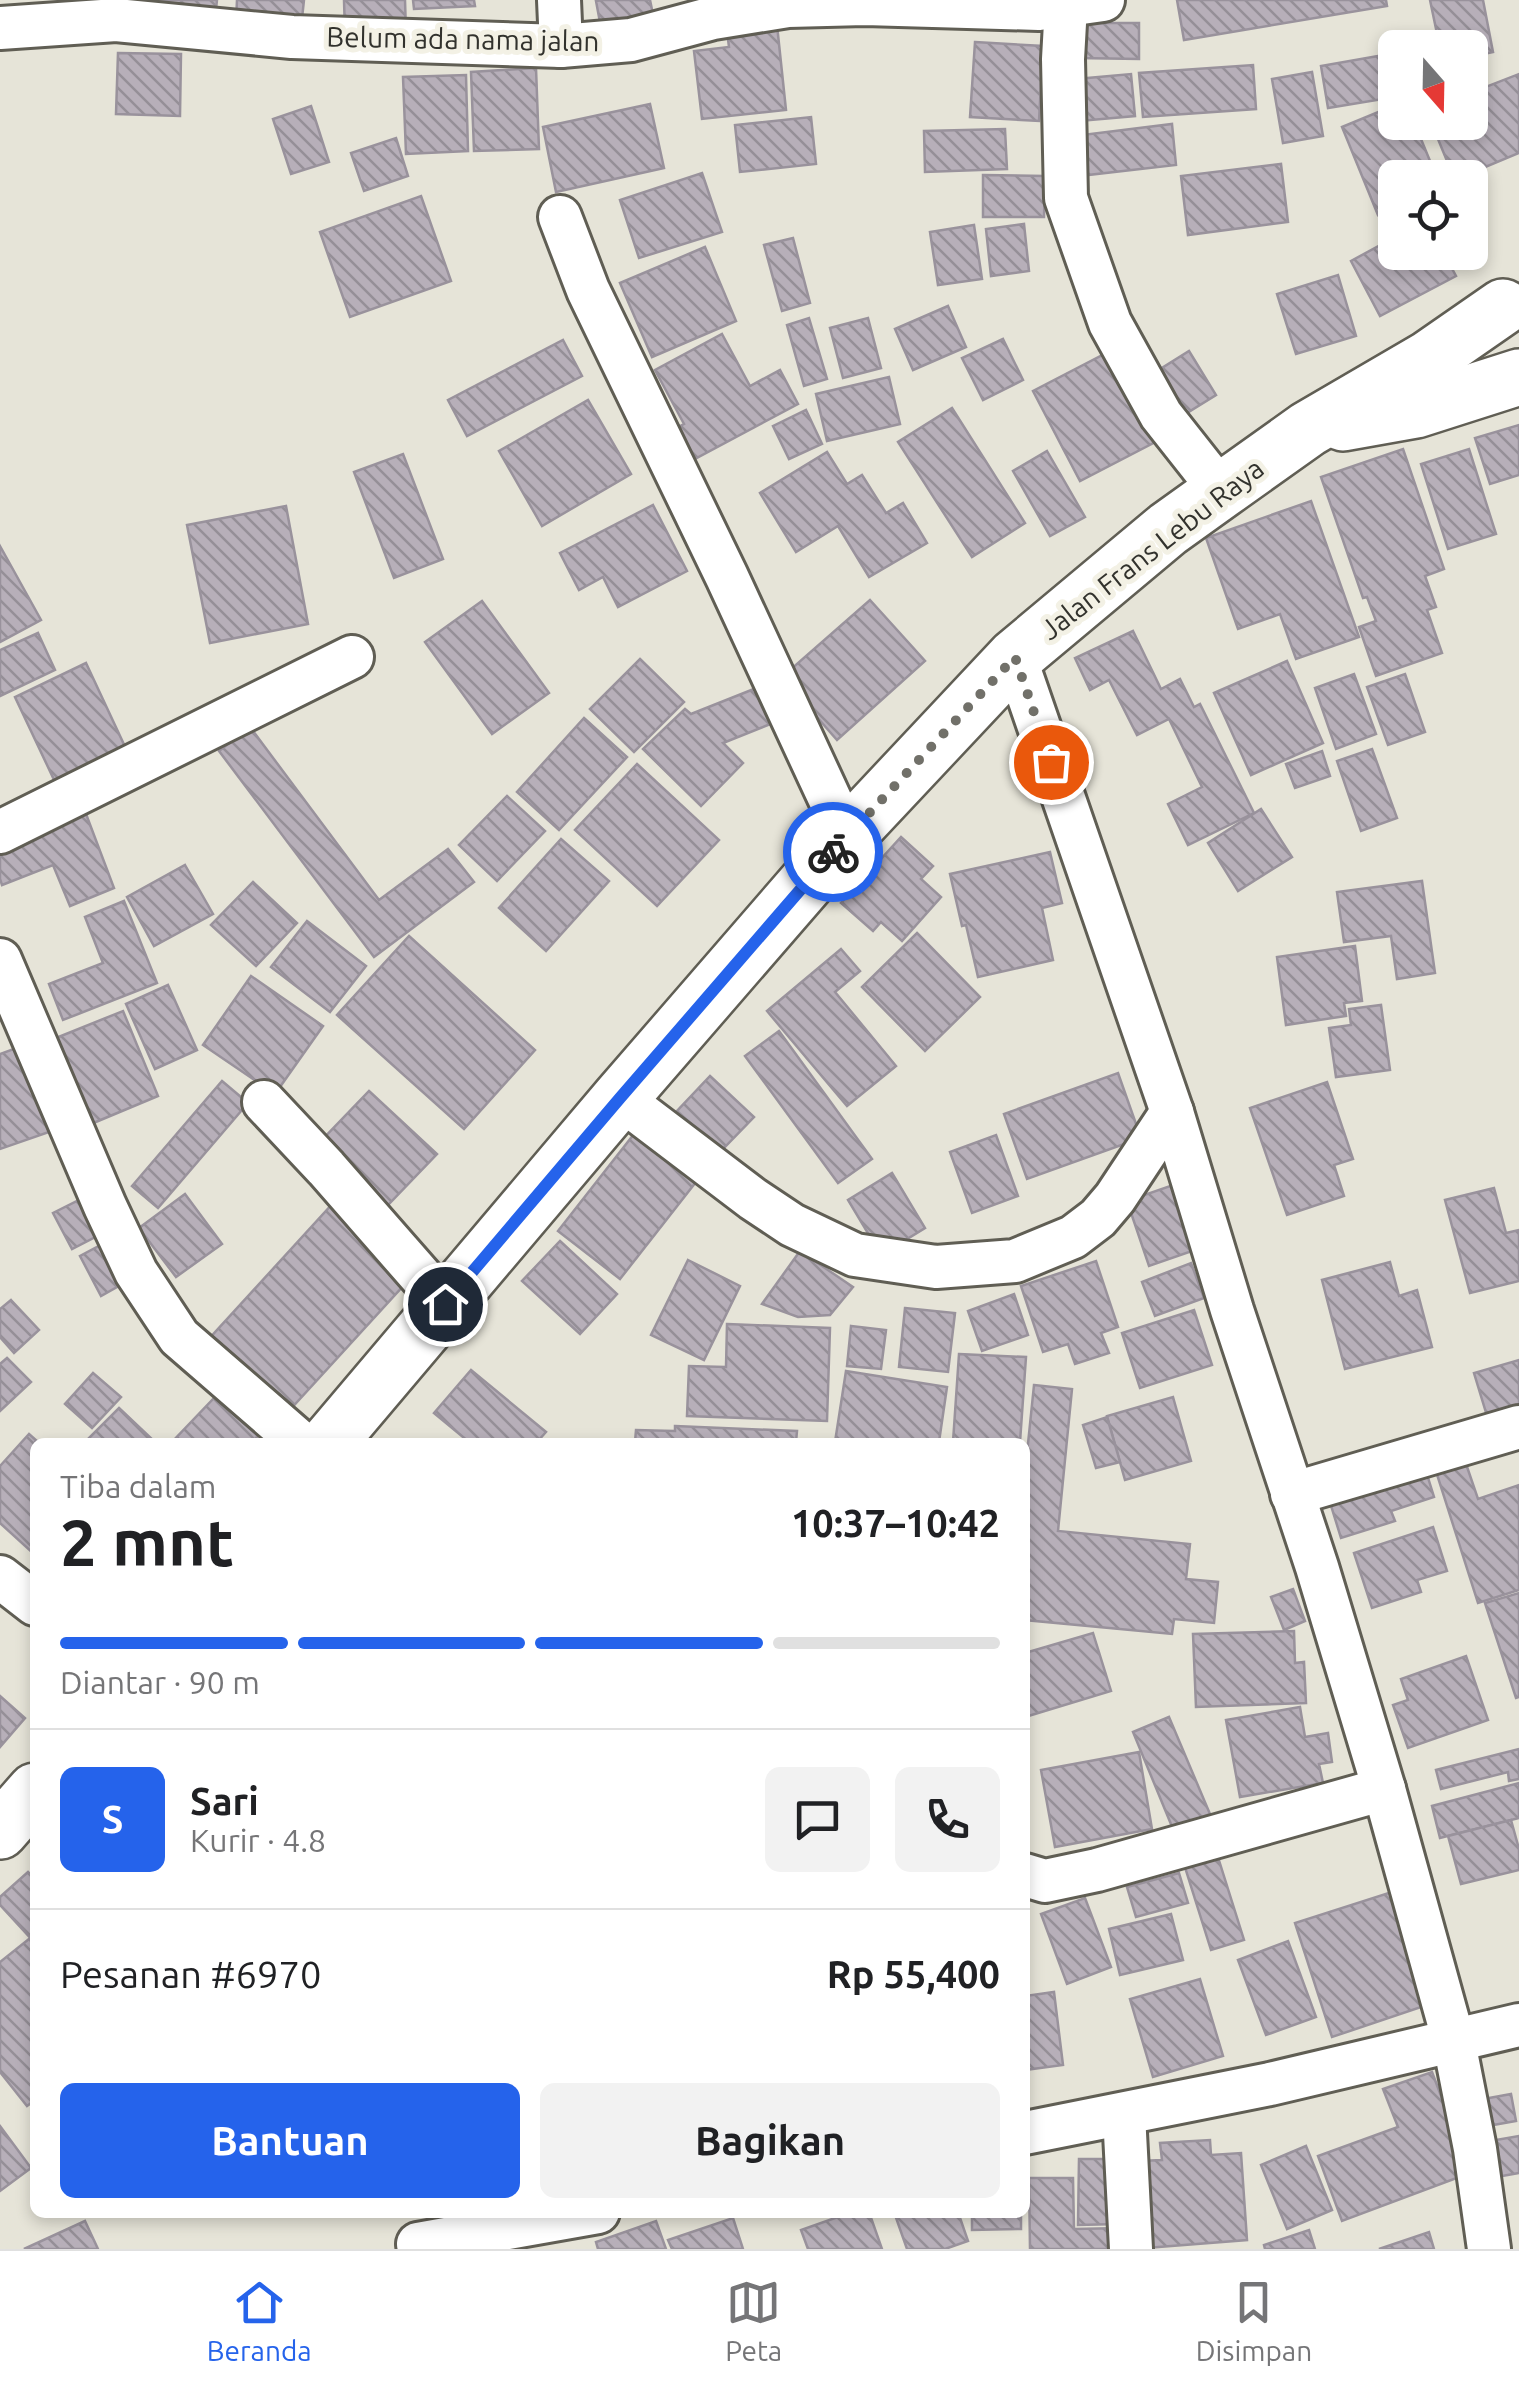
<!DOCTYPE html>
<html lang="id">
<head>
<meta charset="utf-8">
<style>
	:root { --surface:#fff; --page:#f2f2f2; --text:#202124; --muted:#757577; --line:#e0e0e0; --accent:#2563eb }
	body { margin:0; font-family:Ubuntu,sans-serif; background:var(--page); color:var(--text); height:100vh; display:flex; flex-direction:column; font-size:38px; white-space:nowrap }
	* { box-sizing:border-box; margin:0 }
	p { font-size:32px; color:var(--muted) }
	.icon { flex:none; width:55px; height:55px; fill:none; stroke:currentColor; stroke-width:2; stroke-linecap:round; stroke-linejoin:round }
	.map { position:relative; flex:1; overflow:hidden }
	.drawer { position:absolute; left:30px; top:1438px; width:1000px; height:780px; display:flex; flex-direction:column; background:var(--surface); border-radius:15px; box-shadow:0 5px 15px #0003 }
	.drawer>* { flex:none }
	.needle { width:65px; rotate:160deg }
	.fabs { position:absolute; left:1378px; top:30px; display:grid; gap:20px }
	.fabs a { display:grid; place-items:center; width:110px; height:110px; border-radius:15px; background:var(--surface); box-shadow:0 5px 15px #0003; font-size:50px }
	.pin { position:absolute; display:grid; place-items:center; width:85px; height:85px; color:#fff; margin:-42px; border:5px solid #fff; border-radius:50%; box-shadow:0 2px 10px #0007 }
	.courier { position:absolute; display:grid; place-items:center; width:100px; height:100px; margin:-50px; border:8px solid #2563eb; border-radius:50%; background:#fff; color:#222; box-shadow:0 2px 12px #0007 }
	.headline em { font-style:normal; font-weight:700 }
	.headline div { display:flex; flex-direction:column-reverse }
	.headline { display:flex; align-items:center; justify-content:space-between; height:170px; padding:0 30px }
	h1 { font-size:65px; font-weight:700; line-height:75px }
	.bar { display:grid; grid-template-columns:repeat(4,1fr); gap:15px 10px; align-content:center; height:120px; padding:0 30px }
	.bar i { height:12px; border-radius:8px; background:var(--line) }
	.bar .on { background:var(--accent) }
	.bar p { grid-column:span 4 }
	.line { display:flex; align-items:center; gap:25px; padding:0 30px; border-top:2px solid var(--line) }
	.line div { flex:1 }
	.round { display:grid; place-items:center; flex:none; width:105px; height:105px; border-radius:15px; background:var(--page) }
	.primary-button { display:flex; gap:20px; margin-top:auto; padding:20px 30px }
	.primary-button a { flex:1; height:115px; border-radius:15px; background:var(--accent); color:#fff; font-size:40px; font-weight:700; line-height:115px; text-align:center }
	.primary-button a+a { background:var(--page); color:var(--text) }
	.tabs { display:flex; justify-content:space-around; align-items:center; height:140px; border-top:2px solid var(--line); background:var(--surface); font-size:28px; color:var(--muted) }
	.tabs a { display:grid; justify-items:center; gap:5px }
	.tabs .on { color:var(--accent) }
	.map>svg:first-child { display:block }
	.building { fill:url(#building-back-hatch); stroke:#99929c; stroke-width:2.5 }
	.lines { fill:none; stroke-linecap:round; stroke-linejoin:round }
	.street-casing { stroke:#605e54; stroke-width:48 }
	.primary-casing { stroke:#605e54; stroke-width:60 }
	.street { stroke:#fff; stroke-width:42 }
	.primary { stroke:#fff; stroke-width:55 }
	.done { stroke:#717069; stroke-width:10; stroke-dasharray:0 18 }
	.route { stroke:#2563eb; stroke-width:12 }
	.labels { text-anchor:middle; stroke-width:10; stroke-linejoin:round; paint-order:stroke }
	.street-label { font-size:28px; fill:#32322d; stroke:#f3f1e5 }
</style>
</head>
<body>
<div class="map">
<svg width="1519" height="2249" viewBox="0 0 1519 2249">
	<defs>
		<pattern id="building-back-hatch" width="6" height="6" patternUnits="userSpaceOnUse" patternTransform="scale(2.5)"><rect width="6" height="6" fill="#b7afb9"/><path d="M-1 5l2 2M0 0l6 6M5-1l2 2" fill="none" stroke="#958f97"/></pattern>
	</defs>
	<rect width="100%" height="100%" fill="#e6e4d8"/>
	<g class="building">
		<polygon points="137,0 217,0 216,9 137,4"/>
		<polygon points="237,0 304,0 301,28 236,22"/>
		<polygon points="344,0 405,0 406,32 345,34"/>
		<polygon points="413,0 474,0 475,6 414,9"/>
		<polygon points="602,0 650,0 655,24 602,33 596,1"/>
		<polygon points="1177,0 1386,0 1387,6 1184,40"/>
		<polygon points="1430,0 1483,0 1493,52 1470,57 1470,48 1440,48"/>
		<polygon points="1077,23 1139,23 1139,59 1076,58"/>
		<polygon points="777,25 786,110 702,119 694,51 729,47 727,31"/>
		<polygon points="975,42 1043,46 1039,121 970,117"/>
		<polygon points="118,53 181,54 180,116 116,114"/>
		<polygon points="1395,53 1395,97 1328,108 1321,66"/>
		<polygon points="1253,65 1256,109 1143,117 1139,73"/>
		<polygon points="536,68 539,149 474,151 471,72"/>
		<polygon points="1312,72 1323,136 1283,143 1272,79"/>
		<polygon points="1131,74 1135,116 1080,121 1077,79"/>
		<polygon points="1519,74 1519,153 1459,178 1454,178 1431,122 1470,122 1470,93"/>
		<polygon points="466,75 468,151 406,154 403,77"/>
		<polygon points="650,104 664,168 556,192 543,127"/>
		<polygon points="1395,105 1395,122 1414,122 1437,178 1395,178 1395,208 1378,215 1342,127"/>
		<polygon points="311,106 329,162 291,174 273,119"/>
		<polygon points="811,117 816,164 740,172 735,125"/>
		<polygon points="1172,124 1176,165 1079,176 1074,136"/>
		<polygon points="1005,129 1007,169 925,172 924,131"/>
		<polygon points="396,138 408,176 364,191 351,153"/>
		<polygon points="1281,164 1288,222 1188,235 1181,176"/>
		<polygon points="702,173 722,232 639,258 620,200"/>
		<polygon points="983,175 1045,176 1044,217 983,217"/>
		<polygon points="421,196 451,281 350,317 320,232"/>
		<polygon points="1024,224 1029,271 991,276 986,229"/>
		<polygon points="974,225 982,279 938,285 930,232"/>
		<polygon points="1395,237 1395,252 1443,252 1456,276 1380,316 1351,261"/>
		<polygon points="793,238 810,303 782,311 764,245"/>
		<polygon points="705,247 736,321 652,357 620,283"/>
		<polygon points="1338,275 1356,336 1296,354 1277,294"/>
		<polygon points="948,306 966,347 913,370 895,329"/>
		<polygon points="809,318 827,379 804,386 787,325"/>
		<polygon points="868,318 881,368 843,378 830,328"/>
		<polygon points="722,334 750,386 780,370 798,404 691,461 674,429 684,424 655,370"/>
		<polygon points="1003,339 1023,380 983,400 962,358"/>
		<polygon points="563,340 582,376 467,436 448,400"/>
		<polygon points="1118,347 1165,437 1080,481 1033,391"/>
		<polygon points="1189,351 1216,395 1174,421 1146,378"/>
		<polygon points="889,377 900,424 827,441 816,394"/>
		<polygon points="588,400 631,474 542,526 499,451"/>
		<polygon points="952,408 1025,523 972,557 898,442"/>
		<polygon points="806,410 822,444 789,459 773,426"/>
		<polygon points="1519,425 1519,475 1490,484 1475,438"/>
		<polygon points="1403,449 1444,569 1425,576 1436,607 1427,610 1442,653 1376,676 1359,627 1376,621 1367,597 1363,598 1321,477"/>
		<polygon points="1469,449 1496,534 1448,549 1421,464"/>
		<polygon points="1047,451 1085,517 1050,536 1013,471"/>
		<polygon points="827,452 847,484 862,475 886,513 903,503 927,543 869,577 838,526 796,552 760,493"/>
		<polygon points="403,454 443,559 394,578 354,472"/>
		<polygon points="1311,501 1359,637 1296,659 1280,614 1238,629 1206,538"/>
		<polygon points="653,505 687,571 618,607 603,577 579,590 560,553"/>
		<polygon points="286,506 308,624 210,643 187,525"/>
		<polygon points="0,546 41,620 0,642"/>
		<polygon points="870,600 925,661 837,740 782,677"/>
		<polygon points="482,601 549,693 492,734 425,642"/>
		<polygon points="1133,631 1161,689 1180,679 1194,707 1200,704 1254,813 1188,845 1168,804 1202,787 1169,719 1137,735 1109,680 1090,690 1075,658"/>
		<polygon points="38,633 55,670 0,696 0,650"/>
		<polygon points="640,659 684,702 634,752 590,709"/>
		<polygon points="1287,661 1323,743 1251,775 1214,693"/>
		<polygon points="86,663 127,751 56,784 15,697"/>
		<polygon points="1354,674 1376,734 1336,749 1315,688"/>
		<polygon points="1405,674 1425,732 1388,745 1367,687"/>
		<polygon points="759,687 773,723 723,743 743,763 701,806 643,749 685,709 691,714"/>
		<polygon points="584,718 627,757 559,830 517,792"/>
		<polygon points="250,727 379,900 448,849 474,882 374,957 219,751"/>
		<polygon points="1372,749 1397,818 1361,831 1337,761"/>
		<polygon points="1322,751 1330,776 1295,788 1286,764"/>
		<polygon points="637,764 719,840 657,906 575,830"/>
		<polygon points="507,796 545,831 497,881 459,845"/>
		<polygon points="83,806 114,888 70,906 53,865 2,885 0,879 0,838"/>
		<polygon points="1261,809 1292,857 1238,891 1208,843"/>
		<polygon points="901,837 933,866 921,879 941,897 902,941 881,922 873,931 841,903"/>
		<polygon points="561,839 609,881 546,951 499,908"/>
		<polygon points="1050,852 1062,903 1042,908 1053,960 978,977 966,925 962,926 950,874"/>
		<polygon points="185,865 213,914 154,946 127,897"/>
		<polygon points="1422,881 1435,973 1397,979 1391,936 1344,942 1337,892"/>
		<polygon points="253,882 297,923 256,966 211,925"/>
		<polygon points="124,901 157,983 63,1020 49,984 103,963 85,917"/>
		<polygon points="307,921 366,966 330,1012 271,967"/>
		<polygon points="917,933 980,997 925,1051 862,987"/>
		<polygon points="409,936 535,1050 464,1129 337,1015"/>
		<polygon points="1355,946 1362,1001 1344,1003 1346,1016 1286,1025 1277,957"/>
		<polygon points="841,949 860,971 835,992 896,1066 847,1106 767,1011"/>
		<polygon points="251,976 323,1026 275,1094 203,1045"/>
		<polygon points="168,985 197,1050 155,1069 126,1004"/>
		<polygon points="1381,1005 1390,1070 1336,1077 1329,1028 1351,1025 1349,1009"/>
		<polygon points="123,1011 158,1096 91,1124 56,1038"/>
		<polygon points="779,1031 872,1159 838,1183 745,1056"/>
		<polygon points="19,1047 49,1132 0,1149 0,1054"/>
		<polygon points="1118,1073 1141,1138 1027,1179 1004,1114"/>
		<polygon points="710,1076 754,1117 721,1151 677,1111"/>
		<polygon points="222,1081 248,1103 158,1208 132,1186"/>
		<polygon points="1327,1082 1353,1159 1334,1165 1344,1196 1287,1215 1250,1108"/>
		<polygon points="369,1091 437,1154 388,1205 320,1142"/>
		<polygon points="634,1134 696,1182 620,1279 558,1231"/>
		<polygon points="996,1135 1018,1196 972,1213 950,1152"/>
		<polygon points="892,1173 925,1228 881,1255 848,1200"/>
		<polygon points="1173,1185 1195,1250 1149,1266 1127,1201"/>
		<polygon points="1494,1188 1506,1233 1519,1230 1519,1281 1470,1293 1445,1200"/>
		<polygon points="185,1194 222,1244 176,1277 139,1228"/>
		<polygon points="89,1195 107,1231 72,1249 53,1213"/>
		<polygon points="335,1201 415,1273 287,1413 207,1341"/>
		<polygon points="112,1239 133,1278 101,1296 80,1256"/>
		<polygon points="560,1241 617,1294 580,1334 522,1281"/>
		<polygon points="800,1251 853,1287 830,1315 798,1317 762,1304"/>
		<polygon points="688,1260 740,1286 704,1360 651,1335"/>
		<polygon points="1096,1261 1118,1327 1101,1333 1109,1353 1075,1364 1068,1344 1043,1352 1021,1286"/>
		<polygon points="1390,1262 1399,1296 1417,1290 1432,1347 1345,1369 1322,1280"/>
		<polygon points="1191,1263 1204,1298 1155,1316 1142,1282"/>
		<polygon points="1014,1294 1028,1335 982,1351 968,1311"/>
		<polygon points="11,1300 39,1330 14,1353 0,1337 0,1309"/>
		<polygon points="905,1308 955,1313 948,1372 899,1367"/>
		<polygon points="1194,1310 1212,1365 1140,1388 1122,1333"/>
		<polygon points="727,1324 830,1328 827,1421 687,1416 689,1366 726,1367"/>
		<polygon points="851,1326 886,1330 881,1369 847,1366"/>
		<polygon points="959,1354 1026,1357 1020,1442 953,1442"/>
		<polygon points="7,1358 31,1382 0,1411 0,1364"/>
		<polygon points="1519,1360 1519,1421 1491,1429 1474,1373"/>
		<polygon points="471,1370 546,1432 537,1442 469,1442 434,1413"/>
		<polygon points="846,1371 947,1387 939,1442 835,1442"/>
		<polygon points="93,1373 121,1397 92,1428 65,1404"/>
		<polygon points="1034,1385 1072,1389 1058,1531 1190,1544 1186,1579 1218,1582 1214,1623 1174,1619 1172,1634 1025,1620 1025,1473"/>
		<polygon points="215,1397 258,1436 252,1442 172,1442"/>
		<polygon points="1173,1397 1191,1461 1125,1480 1107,1416"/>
		<polygon points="119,1408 155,1442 85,1442"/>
		<polygon points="1107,1417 1120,1462 1096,1468 1083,1425"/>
		<polygon points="675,1426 797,1431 796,1442 635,1442 636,1430 675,1431"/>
		<polygon points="29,1434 38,1442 35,1442 35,1555 0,1523 0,1466"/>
		<polygon points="1463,1455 1478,1499 1519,1485 1519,1590 1478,1603 1434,1465"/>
		<polygon points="1425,1468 1434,1497 1391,1511 1395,1521 1341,1538 1329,1499"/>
		<polygon points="1433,1527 1447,1571 1417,1580 1421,1592 1372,1608 1354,1553"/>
		<polygon points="1293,1589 1305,1621 1284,1630 1271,1597"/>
		<polygon points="1519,1593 1519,1697 1516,1698 1485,1603"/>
		<polygon points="1294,1631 1295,1663 1304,1662 1306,1703 1196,1707 1193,1634"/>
		<polygon points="1093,1633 1111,1691 1025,1717 1025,1653"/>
		<polygon points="1466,1656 1488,1720 1408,1748 1393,1705 1408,1700 1401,1679"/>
		<polygon points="0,1696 25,1718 0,1747"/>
		<polygon points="1300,1707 1305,1737 1328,1733 1332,1762 1319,1764 1323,1783 1240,1797 1226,1720"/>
		<polygon points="1169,1717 1210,1814 1173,1829 1133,1732"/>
		<polygon points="1519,1749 1519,1779 1509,1781 1508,1772 1441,1789 1436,1770"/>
		<polygon points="1139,1752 1152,1829 1055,1847 1041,1770"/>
		<polygon points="1519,1783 1519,1818 1440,1838 1432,1806"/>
		<polygon points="1511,1820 1519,1849 1519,1870 1461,1884 1448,1836"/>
		<polygon points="1217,1854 1244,1940 1211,1950 1184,1864"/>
		<polygon points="28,1872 35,1879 35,1943 0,1905 0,1897"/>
		<polygon points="1179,1873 1188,1903 1136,1917 1127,1887"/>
		<polygon points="1398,1890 1436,2002 1332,2037 1295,1923"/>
		<polygon points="1085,1898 1111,1967 1067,1984 1041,1914"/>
		<polygon points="1171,1914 1183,1960 1120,1975 1109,1929"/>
		<polygon points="29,1939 35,1946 35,2100 27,2106 0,2072 0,1962"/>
		<polygon points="1288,1941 1316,2017 1266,2035 1238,1960"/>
		<polygon points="1200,1979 1223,2056 1153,2077 1130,1999"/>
		<polygon points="1054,1992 1063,2065 1025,2070 1025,1996"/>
		<polygon points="1432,2072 1470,2173 1342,2221 1318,2156 1398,2127 1383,2089"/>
		<polygon points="1511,2094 1516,2121 1482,2127 1478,2100"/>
		<polygon points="0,2126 31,2168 0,2191"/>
		<polygon points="1519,2136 1519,2173 1502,2176 1496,2140"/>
		<polygon points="1210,2140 1211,2155 1241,2153 1247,2240 1146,2248 1140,2161 1162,2160 1160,2143"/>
		<polygon points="1306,2146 1332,2210 1287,2229 1261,2165"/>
		<polygon points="1079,2159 1120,2159 1119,2224 1078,2225"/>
		<polygon points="1029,2178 1073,2178 1074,2229 1122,2228 1123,2249 1030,2249"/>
		<polygon points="852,2212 869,2212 882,2249 808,2249 801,2230"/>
		<polygon points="894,2212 958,2212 968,2241 945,2249 907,2249"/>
		<polygon points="972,2212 1021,2212 1021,2229 972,2230"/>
		<polygon points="733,2218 743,2249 672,2249 668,2240"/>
		<polygon points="85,2221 98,2249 24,2249"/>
		<polygon points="656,2221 666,2249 598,2249 596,2242"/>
		<polygon points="1309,2230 1315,2249 1265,2249 1264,2245"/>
		<polygon points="1429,2232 1434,2249 1379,2249"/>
	</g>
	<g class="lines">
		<g class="street-casing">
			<g id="street">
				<polyline points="559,0 561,46"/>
				<polyline points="1066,5 1063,59 1066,198 1110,323 1161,415 1221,491"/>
				<polyline points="0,28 116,20 292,37 561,46 631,40 713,18 788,6 865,4 1039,9 1103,0"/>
				<polyline points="560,217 588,290 727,577 847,836"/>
				<polyline points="1015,657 1172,1112 1232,1310 1317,1567 1384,1789 1454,2042 1475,2149 1489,2249"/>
				<polyline points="0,832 352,657"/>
				<polyline points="0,960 105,1206 136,1272 179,1337 300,1442"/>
				<polyline points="620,1098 753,1199 792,1225 855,1255 936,1267 1015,1261 1073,1237 1098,1218 1115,1198 1172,1112"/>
				<polyline points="264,1102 326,1168 445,1304"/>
				<polyline points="1292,1494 1519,1427"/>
				<polyline points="0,1577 35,1604"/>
				<polyline points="1025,1875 1045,1881 1097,1870 1384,1789"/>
				<polyline points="1124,2114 1131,2249"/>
				<polyline points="1025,2133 1270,2084 1519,2025"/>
				<polyline points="418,2244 598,2212"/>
			</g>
		</g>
		<g class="primary-casing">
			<g id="primary">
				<polyline points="1343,423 1416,410 1519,377"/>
				<polyline points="329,1442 620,1098 847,836 1015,657 1168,529 1221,491 1308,429 1428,359 1503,307"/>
				<polyline points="0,1831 35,1791"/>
			</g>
		</g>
		<use href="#street" class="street"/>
		<use href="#primary" class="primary"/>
	</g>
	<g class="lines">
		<polyline class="done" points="833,852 1015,657 1051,762"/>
		<polyline class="route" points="445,1304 620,1098 833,852"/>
	</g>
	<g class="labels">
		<g class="street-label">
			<text transform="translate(463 39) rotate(1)" y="10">Belum ada nama jalan</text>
			<text transform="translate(1152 549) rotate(-38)" y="10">Jalan Frans Lebu Raya</text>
		</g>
	</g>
</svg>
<div class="fabs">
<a><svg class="needle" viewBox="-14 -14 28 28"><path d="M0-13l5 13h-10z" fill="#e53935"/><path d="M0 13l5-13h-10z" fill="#757577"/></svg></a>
<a><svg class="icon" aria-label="locate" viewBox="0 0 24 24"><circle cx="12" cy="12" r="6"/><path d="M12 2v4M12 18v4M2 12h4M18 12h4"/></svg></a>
</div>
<div class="pin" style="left:1051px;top:762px;background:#ea580c"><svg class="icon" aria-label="bag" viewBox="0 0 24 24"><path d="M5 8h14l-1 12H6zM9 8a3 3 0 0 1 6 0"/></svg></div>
<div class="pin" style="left:445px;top:1304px;background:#1f2937"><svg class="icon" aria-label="home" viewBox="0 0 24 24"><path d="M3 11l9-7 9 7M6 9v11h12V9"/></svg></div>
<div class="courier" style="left:833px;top:852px"><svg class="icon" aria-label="bike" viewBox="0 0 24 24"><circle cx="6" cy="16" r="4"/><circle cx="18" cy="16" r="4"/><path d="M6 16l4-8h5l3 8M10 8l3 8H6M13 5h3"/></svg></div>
<section class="drawer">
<div class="headline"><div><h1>2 mnt</h1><p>Tiba dalam</p></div><em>10:37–10:42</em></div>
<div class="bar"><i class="on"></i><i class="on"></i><i class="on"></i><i></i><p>Diantar · 90 m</p></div>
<div class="line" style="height:180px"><b class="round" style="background:var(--accent);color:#fff">S</b><div><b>Sari</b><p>Kurir · 4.8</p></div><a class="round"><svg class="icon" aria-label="chat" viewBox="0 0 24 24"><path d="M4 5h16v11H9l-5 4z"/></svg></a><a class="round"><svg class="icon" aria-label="phone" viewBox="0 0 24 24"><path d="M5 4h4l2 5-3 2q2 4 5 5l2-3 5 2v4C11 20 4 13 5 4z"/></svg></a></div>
<div class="line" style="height:130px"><div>Pesanan #6970</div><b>Rp 55,400</b></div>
<div class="primary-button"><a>Bantuan</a><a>Bagikan</a></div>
</section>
</div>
<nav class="tabs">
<a class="on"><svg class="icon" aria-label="home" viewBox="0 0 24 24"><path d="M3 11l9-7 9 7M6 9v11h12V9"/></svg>Beranda</a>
<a><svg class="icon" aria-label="map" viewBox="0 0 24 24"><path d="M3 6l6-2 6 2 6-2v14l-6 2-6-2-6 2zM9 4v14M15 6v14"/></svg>Peta</a>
<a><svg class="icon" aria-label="saved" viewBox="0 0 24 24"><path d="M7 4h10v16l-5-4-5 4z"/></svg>Disimpan</a>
</nav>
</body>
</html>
